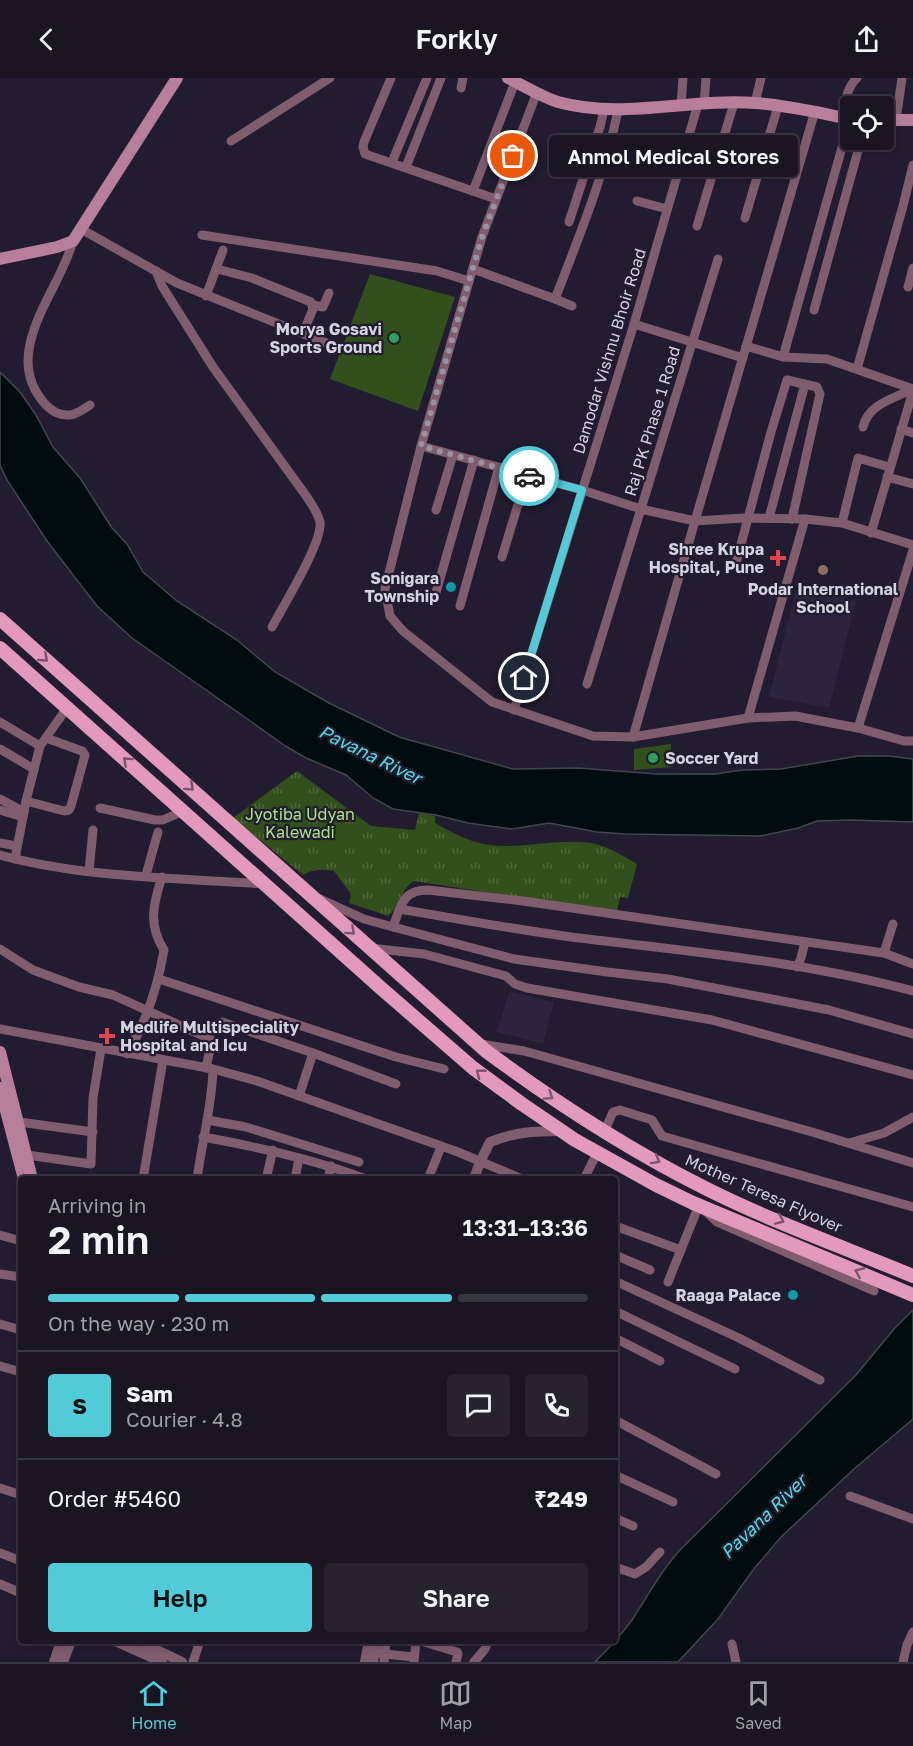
<!DOCTYPE html>
<html lang="en">
<head>
<meta charset="utf-8">
<style>
	:root { --surface:#191523; --page:#262230; --text:#f1f3f6; --muted:#9f9fa6; --line:#373441; --accent:#52cbd9 }
	body { margin:0; font-family:"Golos Text",sans-serif; background:var(--page); color:var(--text); height:100vh; display:flex; flex-direction:column; font-size:22px; white-space:nowrap }
	* { box-sizing:border-box; margin:0 }
	p { font-size:20px; color:var(--muted) }
	.icon { flex:none; width:33px; height:33px; fill:none; stroke:currentColor; stroke-width:2; stroke-linecap:round; stroke-linejoin:round }
	.map { position:relative; flex:1; overflow:hidden }
	.sheet { position:absolute; left:18px; top:1098px; width:600px; height:468px; display:flex; flex-direction:column; background:var(--surface); border-radius:6px; box-shadow:0 3px 9px #0003,0 0 0 2px var(--line) }
	.sheet>* { flex:none }
	.fabs { position:absolute; left:840px; top:18px; display:grid; gap:12px }
	.fabs a { display:grid; place-items:center; width:54px; height:54px; border-radius:6px; background:var(--surface); box-shadow:0 3px 9px #0003,0 0 0 2px var(--line); font-size:30px }
	.pin { position:absolute; display:grid; place-items:center; width:51px; height:51px; color:#fff; margin:-26px; border:3px solid #fff; border-radius:50%; box-shadow:0 2px 6px #0007 }
	.courier { position:absolute; display:grid; place-items:center; width:60px; height:60px; margin:-30px; border:4px solid #52cbd9; border-radius:50%; background:#fff; color:#222; box-shadow:0 2px 8px #0007 }
	.bubble { position:absolute; height:42px; border-radius:6px; background:var(--surface); box-shadow:0 3px 9px #0003,0 0 0 2px var(--line); font-size:20px; font-weight:600; line-height:42px; text-align:center }
	.headline em { font-style:normal; font-weight:600 }
	.headline div { display:flex; flex-direction:column-reverse }
	.headline { display:flex; align-items:center; justify-content:space-between; height:102px; padding:0 30px }
	h1 { font-size:39px; font-weight:600; line-height:45px }
	.bar { display:grid; grid-template-columns:repeat(4,1fr); gap:9px 6px; align-content:center; height:72px; padding:0 30px }
	.bar i { height:8px; border-radius:4px; background:var(--line) }
	.bar .selected { background:var(--accent) }
	.bar p { grid-column:span 4 }
	.line { display:flex; align-items:center; gap:15px; padding:0 30px; border-top:2px solid var(--line) }
	.line div { flex:1 }
	.round { display:grid; place-items:center; flex:none; width:63px; height:63px; border-radius:6px; background:var(--page) }
	.primary-button { display:flex; gap:12px; margin-top:auto; padding:12px 30px }
	.primary-button a { flex:1; height:69px; border-radius:6px; background:var(--accent); color:#111; font-size:24px; font-weight:600; line-height:69px; text-align:center }
	.primary-button a+a { background:var(--page); color:var(--text) }
	header { display:flex; justify-content:space-between; align-items:center; height:78px; padding:0 30px; background:var(--surface); font-size:27px; font-weight:600 }
	.tabs { display:flex; justify-content:space-around; align-items:center; height:84px; border-top:2px solid var(--line); background:var(--surface); font-size:16px; color:var(--muted) }
	.tabs a { display:grid; justify-items:center; gap:3px }
	.tabs .selected { color:var(--accent) }
	.map>svg:first-child { display:block }
	.built { fill:#2a243c }
	.grass { fill:url(#grass-tufts) }
	.pitch { fill:#32501b }
	.water { fill:#000c0d; stroke:#40484d; stroke-width:1.5 }
	.lines { fill:none; stroke-linecap:round; stroke-linejoin:round }
	.minor { stroke:#805d6d; stroke-width:9 }
	.tertiary { stroke:#805d6d; stroke-width:10 }
	.secondary { stroke:#b87f9a; stroke-width:12 }
	.primary { stroke:#e399bc; stroke-width:14 }
	.oneway { stroke:#78546e }
	.done { stroke:#9793a3; stroke-width:6; stroke-dasharray:0 10.8 }
	.route { stroke:#52cbd9; stroke-width:8 }
	.leisure-dot { fill:#2e9e5b; stroke:#211c2f; stroke-width:2 }
	.health-dot { fill:#e0444e; stroke:#211c2f; stroke-width:2 }
	.education-dot { fill:#8d6e63; stroke:#211c2f; stroke-width:2 }
	.culture-dot { fill:#0f9aa8; stroke:#211c2f; stroke-width:2 }
	.labels { text-anchor:middle; stroke-width:4.5; stroke-linejoin:round; paint-order:stroke }
	.poi-label { font-size:16px; font-weight:bold; fill:#d6d3e1; stroke:#211c2f; text-anchor:end }
	.street-label { font-size:16px; fill:#d6d3e1; stroke:#211c2f }
	.park-label { font-size:16px; fill:#abe681; stroke:#211c2f }
	.water-label { font-size:18px; font-style:italic; fill:#52dae3; stroke:#211c2f }
</style>
</head>
<body>
<header><svg class="icon" aria-label="back" viewBox="0 0 24 24"><path d="M15 5l-7 7 7 7"/></svg>Forkly<svg class="icon" aria-label="share" viewBox="0 0 24 24"><path d="M12 15V3M7 8l5-5 5 5M5 13v7h14v-7"/></svg></header>
<div class="map">
<svg width="913" height="1584" viewBox="0 0 913 1584">
	<defs>
		<pattern id="grass-tufts" width="24" height="20" patternUnits="userSpaceOnUse" patternTransform="scale(1.5)"><rect width="24" height="20" fill="#32501b"/><path d="M3 7l-1-3M5 7V3M7 7l1-3M15 17l-1-3M17 17v-4M19 17l1-3" fill="none" stroke="#4f683c"/></pattern>
	</defs>
	<rect width="100%" height="100%" fill="#211c2f"/>
	<g class="built">
		<polygon points="798,505 856,523 829,630 769,619"/>
		<polygon points="509,913 554,924 543,966 497,954"/>
	</g>
	<path class="grass" d="M297,693L371,748L415,752L419,735L435,738V745C452,754 470,765 490,767C523,771 558,760 591,765C608,768 623,778 637,786L628,820L620,819L617,834L414,803C401,810 400,829 388,838L349,825L351,816L334,793C322,791 313,791 303,797L233,740Z"/>
	<g class="pitch">
		<polygon points="370,196 455,219 418,333 330,301"/>
		<polygon points="671,666 672,689 634,692 634,671"/>
	</g>
	<g class="water">
		<polygon points="0,294 20,314 36,337 53,369 80,400 112,450 127,466 143,494 177,523 237,562 275,594 329,625 399,659 513,691 579,690 657,696 715,696 742,692 781,691 858,678 889,678 913,681 913,744 852,742 817,743 798,750 761,758 625,756 597,754 549,745 512,751 468,745 436,737 393,731 373,720 346,697 306,680 287,669 132,560 97,528 47,463 7,402 0,387"/>
		<path d="M913,1232V1341L854,1391L781,1459L753,1492L718,1541L678,1584H595C608,1571 621,1557 632,1542C648,1518 660,1494 679,1473L856,1297L894,1251Z"/>
	</g>
	<g class="lines">
		<g class="minor">
			<polyline points="391,0 364,64 363,69 365,76 496,121"/>
			<polyline points="461,10 463,0"/>
			<polyline points="537,14 482,159 421,368 385,511 390,538 403,553 492,624 593,658 633,659 748,640 795,638 858,650 904,663 913,663"/>
			<polyline points="755,25 761,0"/>
			<polyline points="704,26 706,0"/>
			<polyline points="681,27 683,0"/>
			<path d="M842,39C845,26 846,10 857,0"/>
			<polyline points="896,42 902,0"/>
			<polyline points="231,63 330,0"/>
			<polyline points="392,84 427,0"/>
			<polyline points="406,89 441,0"/>
			<polyline points="473,113 515,4"/>
			<polyline points="637,123 667,131"/>
			<polyline points="745,140 778,28"/>
			<polyline points="569,144 600,49 604,32"/>
			<polyline points="697,148 734,25"/>
			<polyline points="81,151 177,205 336,269"/>
			<polyline points="202,157 437,193 469,203"/>
			<path d="M73,163C63,199 38,229 30,266C25,288 30,309 45,326C52,333 59,338 70,337C77,336 84,331 90,327"/>
			<polyline points="217,191 252,200 311,224 313,231 303,255"/>
			<path d="M473,191L555,221C579,159 604,98 618,33"/>
			<path d="M156,193L162,208L213,289L307,419C312,427 318,435 320,444C323,464 283,528 272,549"/>
			<polyline points="908,209 913,190"/>
			<polyline points="206,218 223,172"/>
			<polyline points="555,221 572,228"/>
			<polyline points="313,227 323,229 329,215"/>
			<polyline points="814,232 861,62"/>
			<polyline points="634,246 743,280"/>
			<polyline points="746,268 783,279 827,281 913,311"/>
			<polyline points="783,279 850,41"/>
			<polyline points="857,291 903,128 913,87"/>
			<path d="M863,349C868,326 893,321 913,311"/>
			<polyline points="901,351 913,355"/>
			<polyline points="421,368 582,412 641,431 695,443 744,440 805,441 842,445 913,467"/>
			<polyline points="887,399 913,406"/>
			<polyline points="436,432 453,377"/>
			<polyline points="769,440 805,306"/>
			<polyline points="842,445 858,380 889,389"/>
			<polyline points="871,455 913,313"/>
			<polyline points="502,479 527,397"/>
			<polyline points="736,485 771,354 787,302 817,309 820,316 792,441"/>
			<polyline points="435,518 474,382"/>
			<polyline points="460,528 499,389"/>
			<polyline points="587,606 718,181"/>
			<polyline points="514,632 634,246 698,26"/>
			<polyline points="748,640 805,441"/>
			<polyline points="0,644 40,668"/>
			<polyline points="858,650 913,472"/>
			<polyline points="633,659 695,443 815,33"/>
			<polyline points="0,671 34,691"/>
			<polyline points="0,721 24,734"/>
			<polyline points="26,723 64,733 69,732 71,728 85,677 82,673 46,660"/>
			<polyline points="100,730 155,742 163,742 183,733"/>
			<polyline points="0,732 23,739"/>
			<polyline points="0,765 17,768"/>
			<path d="M0,777C85,800 178,800 265,806"/>
			<polyline points="15,781 26,723 40,668 67,630"/>
			<polyline points="89,793 93,752"/>
			<polyline points="146,797 158,754"/>
			<path d="M318,820L364,841L393,849C401,828 402,812 428,812L523,823L884,875L913,886"/>
			<path d="M400,831C457,841 513,851 571,859C685,873 801,883 913,913"/>
			<polyline points="393,849 514,881 607,894 668,901 829,932 913,956"/>
			<polyline points="370,870 424,876 506,898 515,906 527,910 712,942 913,997"/>
			<polyline points="0,871 33,892 79,909 113,917 212,962 206,990"/>
			<polyline points="884,875 893,846"/>
			<polyline points="797,889 801,880 805,864"/>
			<polyline points="159,901 396,979 444,991"/>
			<polyline points="222,944 313,975"/>
			<polyline points="0,951 213,991 257,1003 458,1074 522,1101"/>
			<polyline points="481,966 524,973 560,983 812,1054 913,1085"/>
			<path d="M127,976C146,944 158,908 164,872C148,847 153,826 162,799"/>
			<polyline points="299,1018 313,975 396,1006"/>
			<polyline points="207,1042 246,1049 359,1084"/>
			<polyline points="12,1045 19,1044 93,1054"/>
			<polyline points="604,1054 613,1034 620,1032 652,1042 662,1058 913,1129"/>
			<path d="M203,1059C259,1069 313,1081 366,1101"/>
			<polyline points="849,1065 884,1055 913,1039"/>
			<polyline points="27,1077 91,1086 93,1020 101,971"/>
			<polyline points="143,1101 163,982"/>
			<path d="M197,1101C202,1064 212,1028 213,991"/>
			<polyline points="266,1101 273,1072"/>
			<polyline points="295,1101 299,1080"/>
			<polyline points="328,1101 331,1088"/>
			<polyline points="428,1101 441,1069"/>
			<polyline points="584,1101 597,1075"/>
			<polyline points="615,1148 681,1172"/>
			<polyline points="0,1157 21,1163"/>
			<polyline points="615,1177 650,1192"/>
			<polyline points="0,1196 21,1199"/>
			<polyline points="615,1203 739,1260 820,1302"/>
			<polyline points="668,1204 699,1127 717,1144 874,1213"/>
			<polyline points="615,1233 735,1291"/>
			<polyline points="0,1246 21,1252"/>
			<polyline points="615,1260 660,1283"/>
			<polyline points="0,1288 21,1294"/>
			<polyline points="615,1342 716,1396"/>
			<polyline points="615,1397 673,1424"/>
			<polyline points="0,1410 21,1417"/>
			<polyline points="850,1418 913,1441"/>
			<polyline points="615,1440 633,1448"/>
			<polyline points="0,1475 21,1483"/>
			<polyline points="615,1489 635,1496 646,1489 660,1474"/>
			<polyline points="0,1506 21,1515"/>
			<polyline points="421,1563 457,1574 458,1576 456,1584"/>
			<polyline points="732,1566 736,1584"/>
			<polyline points="375,1575 414,1579"/>
			<polyline points="193,1584 200,1563"/>
			<polyline points="384,1584 386,1563"/>
			<polyline points="414,1584 416,1563"/>
			<polyline points="474,1584 485,1571 488,1563"/>
			<polyline points="903,1584 907,1567 913,1554"/>
		</g>
		<g class="tertiary">
			<path d="M474,1101L480,1084L490,1064C516,1054 534,1053 562,1053"/>
			<polyline points="115,1563 162,1584"/>
			<polyline points="138,1563 182,1584"/>
			<polyline points="54,1584 61,1563"/>
			<polyline points="63,1584 71,1563"/>
			<polyline points="365,1584 369,1563"/>
			<polyline points="373,1584 377,1563"/>
		</g>
		<g class="secondary">
			<path d="M508,0C524,8 542,19 558,24C623,42 689,20 755,25C787,27 819,35 850,41"/>
			<polyline points="884,42 913,42"/>
			<polyline points="0,181 57,169 73,163 177,0"/>
			<polyline points="0,974 32,1101"/>
			<polyline points="0,1010 24,1101"/>
		</g>
		<g class="primary">
			<path d="M0,541L486,973C555,1024 626,1070 703,1109C770,1143 843,1169 913,1198"/>
			<polyline points="0,570 382,911 473,990 522,1026 575,1062 656,1107 693,1125 913,1217"/>
		</g>
	</g>
	<defs><path id="oneway-chevron" d="M-2-3.5L2.5 0L-2 3.5" fill="none" stroke-width="1.6" stroke-linecap="round" stroke-linejoin="round" transform="scale(1.5)"/></defs>
	<g class="oneway">
		<use href="#oneway-chevron" transform="translate(44 580) rotate(42)"/>
		<use href="#oneway-chevron" transform="translate(127 683) rotate(-138)"/>
		<use href="#oneway-chevron" transform="translate(190 709) rotate(42)"/>
		<use href="#oneway-chevron" transform="translate(351 853) rotate(42)"/>
		<use href="#oneway-chevron" transform="translate(480 995) rotate(-142)"/>
		<use href="#oneway-chevron" transform="translate(549 1018) rotate(34)"/>
		<use href="#oneway-chevron" transform="translate(656 1082) rotate(29)"/>
		<use href="#oneway-chevron" transform="translate(780 1142) rotate(23)"/>
		<use href="#oneway-chevron" transform="translate(859 1194) rotate(-157)"/>
	</g>
	<g class="lines">
		<polyline class="done" points="513,78 482,159 421,368 529,398"/>
		<polyline class="route" points="524,600 582,412 529,398"/>
	</g>
	<g class="leisure-dot">
		<circle cx="394" cy="260" r="6"/>
		<circle cx="653" cy="680" r="6"/>
	</g>
	<g class="health-dot">
		<path d="M775 471h6v6h6v6h-6v6h-6v-6h-6v-6h6z"/>
		<path d="M104 949h6v6h6v6h-6v6h-6v-6h-6v-6h6z"/>
	</g>
	<circle class="education-dot" cx="823" cy="492" r="6"/>
	<g class="culture-dot">
		<circle cx="451" cy="509" r="6"/>
		<circle cx="793" cy="1217" r="6"/>
	</g>
	<g class="labels">
		<g class="poi-label">
			<text x="382" y="257">Morya Gosavi<tspan x="382" dy="18">Sports Ground</tspan></text>
			<text x="764" y="477">Shree Krupa<tspan x="764" dy="18">Hospital, Pune</tspan></text>
			<text x="439" y="506">Sonigara<tspan x="439" dy="18">Township</tspan></text>
			<text x="823" y="517" text-anchor="middle">Podar International<tspan x="823" dy="18">School</tspan></text>
			<text x="665" y="686" text-anchor="start">Soccer Yard</text>
			<text x="120" y="955" text-anchor="start">Medlife Multispeciality<tspan x="120" dy="18">Hospital and Icu</tspan></text>
			<text x="781" y="1223">Raaga Palace</text>
		</g>
		<g class="street-label">
			<text transform="translate(609 273) rotate(-73)" y="6">Damodar Vishnu Bhoir Road</text>
			<text transform="translate(652 343) rotate(-73)" y="6">Raj PK Phase 1 Road</text>
			<text transform="translate(764 1115) rotate(24)" y="6">Mother Teresa Flyover</text>
		</g>
		<g class="park-label">
			<text x="300" y="742">Jyotiba Udyan<tspan x="300" dy="18">Kalewadi</tspan></text>
		</g>
		<g class="water-label">
			<text transform="translate(370 677) rotate(26)" y="6">Pavana River</text>
			<text transform="translate(764 1439) rotate(-44)" y="6">Pavana River</text>
		</g>
	</g>
</svg>
<div class="fabs">
<a><svg class="icon" aria-label="locate" viewBox="0 0 24 24"><circle cx="12" cy="12" r="6"/><path d="M12 2v4M12 18v4M2 12h4M18 12h4"/></svg></a>
</div>
<div class="pin" style="left:513px;top:78px;background:#ea580c"><svg class="icon" aria-label="bag" viewBox="0 0 24 24"><path d="M5 8h14l-1 12H6zM9 8a3 3 0 0 1 6 0"/></svg></div>
<div class="pin" style="left:524px;top:600px;background:#1f2937"><svg class="icon" aria-label="home" viewBox="0 0 24 24"><path d="M3 11l9-7 9 7M6 9v11h12V9"/></svg></div>
<div class="courier" style="left:529px;top:398px"><svg class="icon" aria-label="car" viewBox="0 0 24 24"><path d="M5 17H2v-5l4-1 3-4h7l3 4 3 1v5h-3M9 17h6M6 11h13"/><circle cx="7" cy="17" r="2"/><circle cx="17" cy="17" r="2"/></svg></div>
<div class="bubble" style="left:549px;top:57px;width:249px">Anmol Medical Stores</div>
<section class="sheet">
<div class="headline"><div><h1>2 min</h1><p>Arriving in</p></div><em>13:31–13:36</em></div>
<div class="bar"><i class="selected"></i><i class="selected"></i><i class="selected"></i><i></i><p>On the way · 230 m</p></div>
<div class="line" style="height:108px"><b class="round" style="background:var(--accent);color:#111">S</b><div><b>Sam</b><p>Courier · 4.8</p></div><a class="round"><svg class="icon" aria-label="chat" viewBox="0 0 24 24"><path d="M4 5h16v11H9l-5 4z"/></svg></a><a class="round"><svg class="icon" aria-label="phone" viewBox="0 0 24 24"><path d="M5 4h4l2 5-3 2q2 4 5 5l2-3 5 2v4C11 20 4 13 5 4z"/></svg></a></div>
<div class="line" style="height:78px"><div>Order #5460</div><b>₹249</b></div>
<div class="primary-button"><a>Help</a><a>Share</a></div>
</section>
</div>
<nav class="tabs">
<a class="selected"><svg class="icon" aria-label="home" viewBox="0 0 24 24"><path d="M3 11l9-7 9 7M6 9v11h12V9"/></svg>Home</a>
<a><svg class="icon" aria-label="map" viewBox="0 0 24 24"><path d="M3 6l6-2 6 2 6-2v14l-6 2-6-2-6 2zM9 4v14M15 6v14"/></svg>Map</a>
<a><svg class="icon" aria-label="saved" viewBox="0 0 24 24"><path d="M7 4h10v16l-5-4-5 4z"/></svg>Saved</a>
</nav>
</body>
</html>
